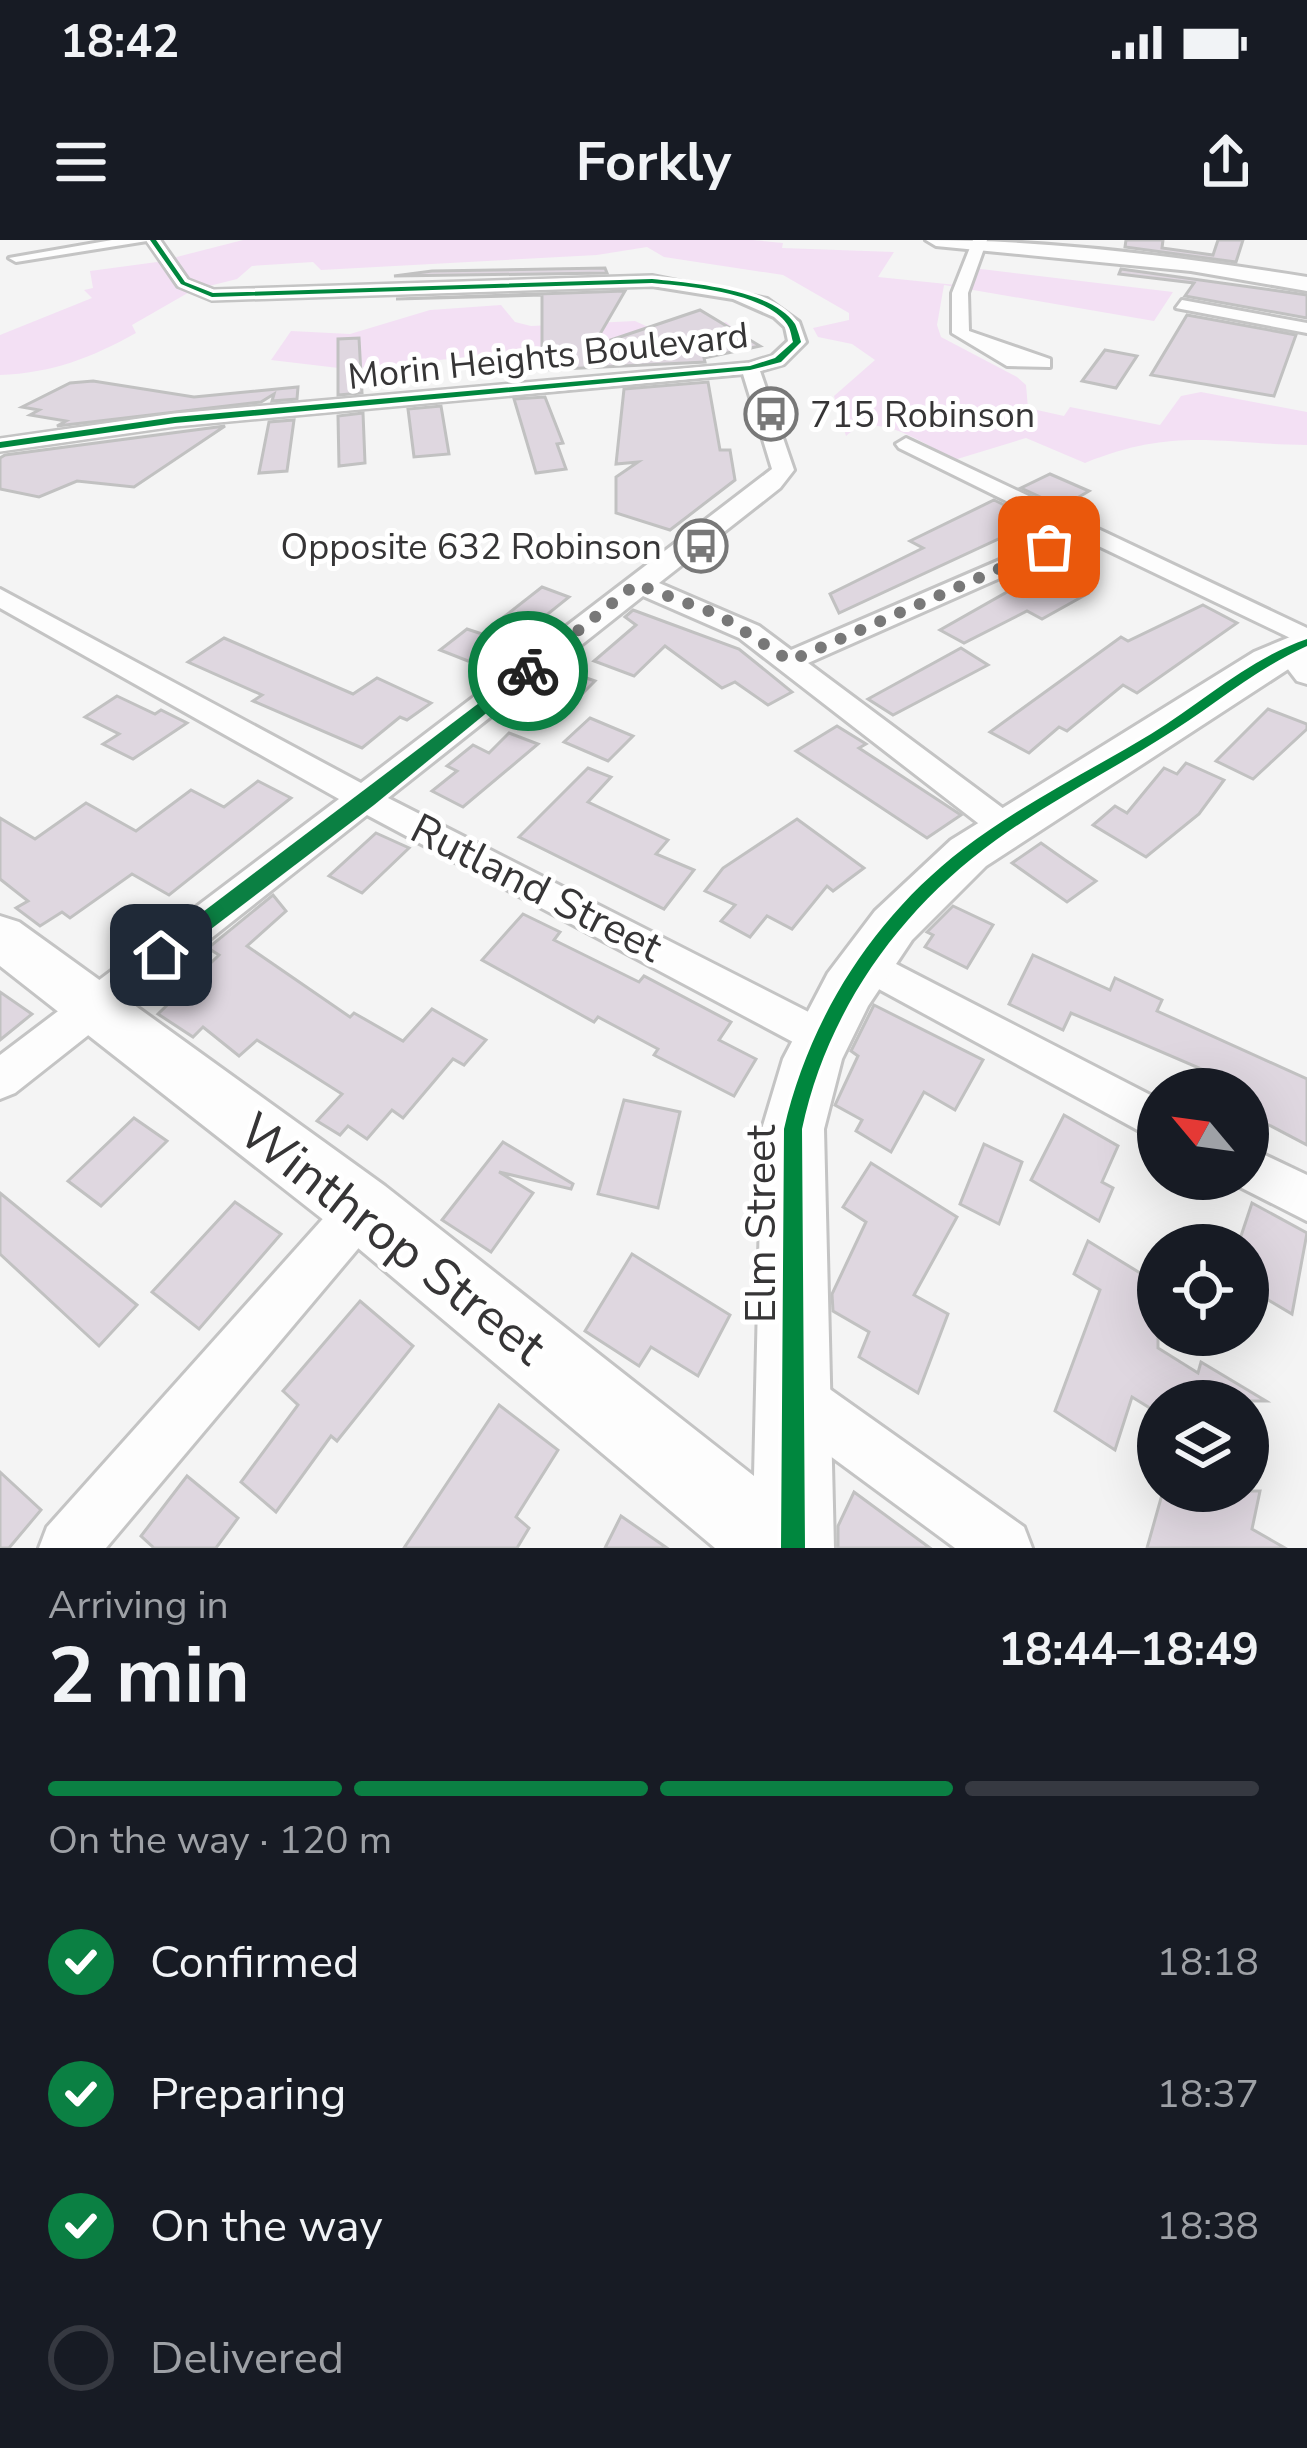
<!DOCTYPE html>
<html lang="en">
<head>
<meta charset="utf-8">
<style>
	:root { --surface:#171b24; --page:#242831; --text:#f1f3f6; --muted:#9ea1a6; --line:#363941; --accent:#0b8043 }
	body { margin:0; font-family:"Nunito Sans",sans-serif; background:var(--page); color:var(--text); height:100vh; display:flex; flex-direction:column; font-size:45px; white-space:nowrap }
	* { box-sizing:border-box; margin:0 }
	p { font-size:39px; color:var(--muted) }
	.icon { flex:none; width:66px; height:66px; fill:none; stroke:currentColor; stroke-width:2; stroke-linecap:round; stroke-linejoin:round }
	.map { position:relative; height:1308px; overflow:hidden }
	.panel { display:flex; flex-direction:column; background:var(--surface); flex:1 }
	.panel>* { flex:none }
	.needle { width:78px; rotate:299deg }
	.controls { position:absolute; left:1137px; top:828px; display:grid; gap:24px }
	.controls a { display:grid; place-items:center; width:132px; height:132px; border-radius:50%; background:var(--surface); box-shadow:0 12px 48px #0002; font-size:60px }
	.pin { position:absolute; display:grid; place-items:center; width:102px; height:102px; color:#fff; margin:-51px; border-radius:24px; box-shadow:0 6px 18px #0006 }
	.courier { position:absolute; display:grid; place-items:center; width:120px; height:120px; margin:-60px; border:9px solid #0b8043; border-radius:50%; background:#fff; color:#222; box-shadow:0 3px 15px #0007 }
	.head em { font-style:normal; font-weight:700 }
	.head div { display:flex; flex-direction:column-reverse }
	.head { display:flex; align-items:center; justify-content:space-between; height:204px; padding:0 48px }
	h1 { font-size:78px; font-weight:700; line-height:90px }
	.bar { display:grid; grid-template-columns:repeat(4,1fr); gap:18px 12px; align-content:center; height:144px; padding:0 48px }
	.bar i { height:15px; border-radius:9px; background:var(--line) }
	.bar .on { background:var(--accent) }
	.bar p { grid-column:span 4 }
	ol { padding:0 48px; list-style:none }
	li { display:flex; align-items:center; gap:36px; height:132px }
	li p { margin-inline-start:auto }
	li .icon { padding:12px; border-radius:50%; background:var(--accent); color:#fff; stroke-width:4 }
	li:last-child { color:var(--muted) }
	li i { width:66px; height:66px; border:6px solid var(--line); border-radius:50% }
	.status { display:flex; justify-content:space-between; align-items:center; height:84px; padding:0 60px; background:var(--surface); direction:ltr }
	.status svg { height:33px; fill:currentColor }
	header { display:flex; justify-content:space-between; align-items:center; height:156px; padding:0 48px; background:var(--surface); font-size:54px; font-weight:700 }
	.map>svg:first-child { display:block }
	.green { fill:#f3e0f4 }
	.building { fill:#dfd7e0; stroke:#c1c1c1; stroke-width:3 }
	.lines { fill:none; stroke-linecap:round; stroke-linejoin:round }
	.street-casing { stroke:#c4c4c4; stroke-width:6 }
	.secondary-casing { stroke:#c4c4c4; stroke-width:6 }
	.street { fill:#fdfdfd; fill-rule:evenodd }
	.secondary { fill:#fdfdfd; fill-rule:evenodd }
	.cycleway-casing { stroke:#fff; stroke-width:7 }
	.cycleway { fill:#00873e; fill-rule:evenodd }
	.route { fill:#0b8043 }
	.done { stroke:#787878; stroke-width:12; stroke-dasharray:0 21.6 }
	.labels { text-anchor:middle; stroke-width:10; stroke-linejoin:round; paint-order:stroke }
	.far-street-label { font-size:36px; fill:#363536; stroke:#fff }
	.far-poi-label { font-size:36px; fill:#363536; stroke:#fff; text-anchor:start }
	.street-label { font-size:42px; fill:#363536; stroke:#fff }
	.near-street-label { font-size:51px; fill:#363536; stroke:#fff }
</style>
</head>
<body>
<div class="status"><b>18:42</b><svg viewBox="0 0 49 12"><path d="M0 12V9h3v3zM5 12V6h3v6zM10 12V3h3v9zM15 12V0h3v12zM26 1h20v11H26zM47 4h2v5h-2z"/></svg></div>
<header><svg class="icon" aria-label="menu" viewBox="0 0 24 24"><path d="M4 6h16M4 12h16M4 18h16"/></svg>Forkly<svg class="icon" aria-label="share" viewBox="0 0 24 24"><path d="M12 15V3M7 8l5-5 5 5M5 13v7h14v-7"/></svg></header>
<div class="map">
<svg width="1307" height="1308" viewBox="0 0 1307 1308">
	<rect width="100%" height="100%" fill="#f4f4f4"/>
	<g class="green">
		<path d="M243,0H753L783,3L782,8L894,12L878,37L966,46L973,28L1173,52L1154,81L944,45L937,85L941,97L1017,137L1026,145L1028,168L1064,176L1070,167L1160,185L1181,156L1201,152L1307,172V205C1217,204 1175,187 1085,223L1026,198L954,220C925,204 875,168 846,196L834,156L875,120L852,104L818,97L813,88L849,80V73L783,35L664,17L647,7L597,15L321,30L313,22L252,26L237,39L193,50L132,85L136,93C91,118 52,133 0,135V95L92,58L84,50L93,48L90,31L157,22Z"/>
		<polygon points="501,65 515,82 531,86 635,81 659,92 690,93 726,82 736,91 347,129 271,120 291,91 350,94 430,70"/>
	</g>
	<g class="building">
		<polygon points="1126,0 1163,0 1162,8 1213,15 1218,0 1243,0 1236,22 1125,7"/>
		<polygon points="605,28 607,33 394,36 432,31"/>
		<polygon points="1121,29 1307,55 1307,78 1185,56 1194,43 1119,34"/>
		<polygon points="625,51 593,106 700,70 760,106 704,118 705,122 542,130 542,55 396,59"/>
		<polygon points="1187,75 1296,95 1274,156 1151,135"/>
		<polygon points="359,98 362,153 338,155 338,99"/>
		<polygon points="1105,110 1137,116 1116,148 1082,141"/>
		<polygon points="93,141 194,157 298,147 297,159 272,161 274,154 261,162 57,186 66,181 30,175 39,170 22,167 70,143"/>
		<polygon points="708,142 720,210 730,210 735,240 670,290 616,273 616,237 638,222 616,224 624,149"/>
		<polygon points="545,157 563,203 557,204 566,229 536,233 514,159"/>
		<polygon points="441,166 449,214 414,217 408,169"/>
		<polygon points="363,173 365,223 339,226 338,176"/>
		<polygon points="294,180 287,231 259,233 269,182"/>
		<polygon points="225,186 134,247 77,241 39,257 0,249 0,218 5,215"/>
		<polygon points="1050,234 1089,251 1062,267 1021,248"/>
		<polygon points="994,260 1037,281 839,373 830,354 923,308 910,301"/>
		<polygon points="1053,326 1091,345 1080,351 1087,354 1042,379 1027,371 964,403 940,390"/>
		<polygon points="542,347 569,357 489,421 475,416 468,421 440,410 467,389 482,394"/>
		<polygon points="1203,365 1237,383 1137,453 1123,445 1067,491 1059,487 1029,513 990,492 1121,397 1128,401"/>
		<polygon points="633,370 739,409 792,452 768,465 735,442 722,448 665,406 634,436 594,421 636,385 625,377"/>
		<polygon points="224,398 353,454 377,438 431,463 407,480 400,477 362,508 253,461 262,455 188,422"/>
		<polygon points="961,408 988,425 893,475 868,459"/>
		<polygon points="566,431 595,441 573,463 544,452"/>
		<polygon points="117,456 155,474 161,470 187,483 133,519 103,504 119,494 85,477"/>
		<polygon points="1268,469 1307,484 1307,489 1253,539 1216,521"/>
		<polygon points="590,478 633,496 608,521 564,502"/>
		<polygon points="837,486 866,504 859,508 961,575 927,598 796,511"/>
		<polygon points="509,493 538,504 463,567 432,551 457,531 447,526 473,505 489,513"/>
		<polygon points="1186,523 1224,540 1199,574 1146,617 1093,585 1115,566 1127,573 1164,528 1177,534"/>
		<polygon points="588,528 611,537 588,562 668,600 656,614 694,630 664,669 519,597"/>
		<polygon points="258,541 291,558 169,655 132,634 70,678 62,672 40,686 16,668 28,661 0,639 0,578 35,599 86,563 136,591 191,550 224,567"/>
		<polygon points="797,579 864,628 833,651 827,646 792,689 767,676 750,697 721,681 735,665 705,651 723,628"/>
		<polygon points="376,593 409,608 362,653 329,636"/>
		<polygon points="1041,603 1065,620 1096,641 1067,662 1012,623"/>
		<polygon points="273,655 286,671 247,706 350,777 354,773 403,801 432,769 486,800 464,825 453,819 403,878 392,870 367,899 348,886 340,895 317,881 342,854 257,800 239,816 203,787 193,797 158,774 219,715 208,708"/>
		<polygon points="953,666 993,685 967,728 925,707 933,695 927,692"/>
		<polygon points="523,674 560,692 554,700 639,742 644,736 731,782 719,800 756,819 734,856 654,815 658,809 598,777 594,782 482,720"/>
		<polygon points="1033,715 1110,750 1115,738 1162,760 1157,771 1307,839 1307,905 1248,874 1248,849 1071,773 1063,790 1009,764"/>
		<polygon points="0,752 32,774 0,800"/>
		<polygon points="874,765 983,820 955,870 924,852 891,912 856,891 862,880 835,865 858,816 851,811"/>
		<polygon points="624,860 680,872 658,968 598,954"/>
		<polygon points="1064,875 1118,906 1102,942 1113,948 1099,981 1031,940"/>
		<polygon points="134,878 167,901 101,966 68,941"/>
		<polygon points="503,902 573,944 571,949 499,932 533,953 491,1012 442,980"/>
		<polygon points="984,904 1022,922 999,984 960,964"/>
		<polygon points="871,923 957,977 914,1055 948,1074 918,1153 859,1117 869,1092 833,1071 832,1054 866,982 843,967"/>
		<polygon points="0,953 137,1065 99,1106 0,1014"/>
		<polygon points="235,962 281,994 199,1089 152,1052"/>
		<polygon points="1252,963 1307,993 1292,1074 1248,1048 1248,1005 1238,1005"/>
		<polygon points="1088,1001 1158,1044 1158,1108 1198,1133 1201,1122 1266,1161 1158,1161 1158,1173 1132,1157 1115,1210 1055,1171 1100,1050 1074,1034"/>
		<polygon points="632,1014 730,1075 698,1136 651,1107 639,1126 585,1091"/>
		<polygon points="360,1061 413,1106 337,1201 331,1196 276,1272 241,1242 298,1165 283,1151"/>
		<polygon points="499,1165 558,1210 516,1277 529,1288 517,1308 404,1308"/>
		<polygon points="0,1232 41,1270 9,1308 0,1308"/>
		<polygon points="187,1236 238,1278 216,1308 154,1308 141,1296"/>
		<polygon points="1163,1251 1260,1251 1252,1289 1285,1308 1147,1308"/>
		<polygon points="854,1252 930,1308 838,1308 838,1286"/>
		<polygon points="621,1276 667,1308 605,1308"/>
	</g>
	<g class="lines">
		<g class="street-casing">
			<g id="street">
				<polygon points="112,0 160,0 188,40 214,50 652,36 767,59 799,82 806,102 784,124 760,131 794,230 780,248 659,343 759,386 791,410 1067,291 899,208 896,204 906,198 1307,388 1307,406 1086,300 808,423 1020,581 1025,589 1008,601 996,597 739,398 643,356 388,558 836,786 842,798 836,810 822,815 808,810 367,575 15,853 0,859 0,815 339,559 0,368 0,349 361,543 772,229 743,134 175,186 0,211 0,199 175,174 749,123 772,116 788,101 785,87 774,77 733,59 652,46 212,60 178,46 147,1 16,22 9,18"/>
				<polygon points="973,0 987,0 968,53 969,91 1050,119 1050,127 1007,126 952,93 952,53"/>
				<polygon points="1182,60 1307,83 1307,93 1176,68"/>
				<polygon points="1288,403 1307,416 1307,444 1297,441 1274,411"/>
				<polygon points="867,709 1158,859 1158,901 853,735 848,724 853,713"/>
				<polygon points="1248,907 1307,935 1307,981 1232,943 1230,939 1248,939"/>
				<polygon points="362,946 378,953 385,969 378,985 106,1308 39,1308 47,1287 346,953"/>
				<polygon points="795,1131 814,1138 1024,1287 1032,1308 955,1308 776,1176 769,1157 776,1138"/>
			</g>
		</g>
		<g class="secondary-casing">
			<g id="secondary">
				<path d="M926,0C1054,0 1181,17 1307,37V51L1191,31L936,6Z"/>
				<polygon points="1307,390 1307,417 986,626 912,700 868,766 842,819 824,889 834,1308 715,1308 339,992 0,726 0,676 19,682 385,946 754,1236 762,889 783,819 828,733 875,671 951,600 1254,412"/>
			</g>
		</g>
		<use href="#street" class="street"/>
		<use href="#secondary" class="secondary"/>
		<g class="cycleway-casing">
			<g id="cycleway">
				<path d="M150,0H156L185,42L213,53L652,39C690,43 772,49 795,84C797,88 800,98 801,102L781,122L750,130L175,183L0,208V202L175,177L750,126L775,118L793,102C791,95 791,90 787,84C764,52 688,46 652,43L212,57L181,44Z"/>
				<path d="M1307,399V406C1253,430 1210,469 1160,499C1106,533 1049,562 996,600C899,670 827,771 802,889L805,1308H781L784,889C809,779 873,678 963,609C1022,564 1088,532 1151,494C1203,462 1249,419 1307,399Z"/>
			</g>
		</g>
		<use href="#cycleway" class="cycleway"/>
	</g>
	<polygon class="route" points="528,426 534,434 374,565 169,721 154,721 154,709"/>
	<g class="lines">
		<polyline class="done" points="528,431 636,344 719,375 790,421 1049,307"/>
	</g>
	<defs>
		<g id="bus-ring" transform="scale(2.7)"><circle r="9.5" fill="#fff" stroke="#787878" stroke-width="1.5"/><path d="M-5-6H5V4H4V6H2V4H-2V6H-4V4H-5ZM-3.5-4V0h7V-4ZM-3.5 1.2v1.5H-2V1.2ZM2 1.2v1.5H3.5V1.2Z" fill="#787878"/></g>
	</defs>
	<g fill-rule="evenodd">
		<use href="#bus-ring" x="771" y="174"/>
		<use href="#bus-ring" x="701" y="306"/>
	</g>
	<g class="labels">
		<g class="far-street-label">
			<text transform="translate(548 115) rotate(-6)" y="13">Morin Heights Boulevard</text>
		</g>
		<g class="far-poi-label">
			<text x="810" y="187">715 Robinson</text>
			<text x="662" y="319" text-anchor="end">Opposite 632 Robinson</text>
		</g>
		<g class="street-label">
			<text transform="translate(537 647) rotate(27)" y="15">Rutland Street</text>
			<text transform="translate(760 984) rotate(-90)" y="15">Elm Street</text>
		</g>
		<g class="near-street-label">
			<text transform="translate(393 998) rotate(38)" y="18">Winthrop Street</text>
		</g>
	</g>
</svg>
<div class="controls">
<a><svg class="needle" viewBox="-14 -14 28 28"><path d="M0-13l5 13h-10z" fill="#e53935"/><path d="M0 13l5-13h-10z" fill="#9ea1a6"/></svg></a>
<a><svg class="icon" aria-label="locate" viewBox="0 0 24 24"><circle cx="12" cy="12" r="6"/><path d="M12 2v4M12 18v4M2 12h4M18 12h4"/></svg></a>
<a><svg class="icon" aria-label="layers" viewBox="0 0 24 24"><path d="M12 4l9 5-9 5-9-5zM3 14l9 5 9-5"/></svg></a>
</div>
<div class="pin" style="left:1049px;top:307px;background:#ea580c"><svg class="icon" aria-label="bag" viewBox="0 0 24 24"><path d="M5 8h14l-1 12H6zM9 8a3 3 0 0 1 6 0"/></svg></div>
<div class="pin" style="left:161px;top:715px;background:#1f2937"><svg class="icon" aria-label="home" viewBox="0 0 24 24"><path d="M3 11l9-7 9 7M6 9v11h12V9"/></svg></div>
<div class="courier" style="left:528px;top:431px"><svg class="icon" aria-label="bike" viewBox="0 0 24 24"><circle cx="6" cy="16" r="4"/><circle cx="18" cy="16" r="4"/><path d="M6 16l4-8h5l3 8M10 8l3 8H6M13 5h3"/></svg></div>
</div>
<section class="panel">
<div class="head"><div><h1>2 min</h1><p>Arriving in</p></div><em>18:44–18:49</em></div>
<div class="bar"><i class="on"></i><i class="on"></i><i class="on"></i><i></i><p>On the way · 120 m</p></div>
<ol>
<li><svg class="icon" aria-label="check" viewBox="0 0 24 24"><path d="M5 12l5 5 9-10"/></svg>Confirmed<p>18:18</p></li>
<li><svg class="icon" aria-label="check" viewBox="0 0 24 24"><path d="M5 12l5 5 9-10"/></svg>Preparing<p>18:37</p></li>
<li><svg class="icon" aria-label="check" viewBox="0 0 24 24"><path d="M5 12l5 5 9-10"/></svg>On the way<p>18:38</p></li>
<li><i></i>Delivered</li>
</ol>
</section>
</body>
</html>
